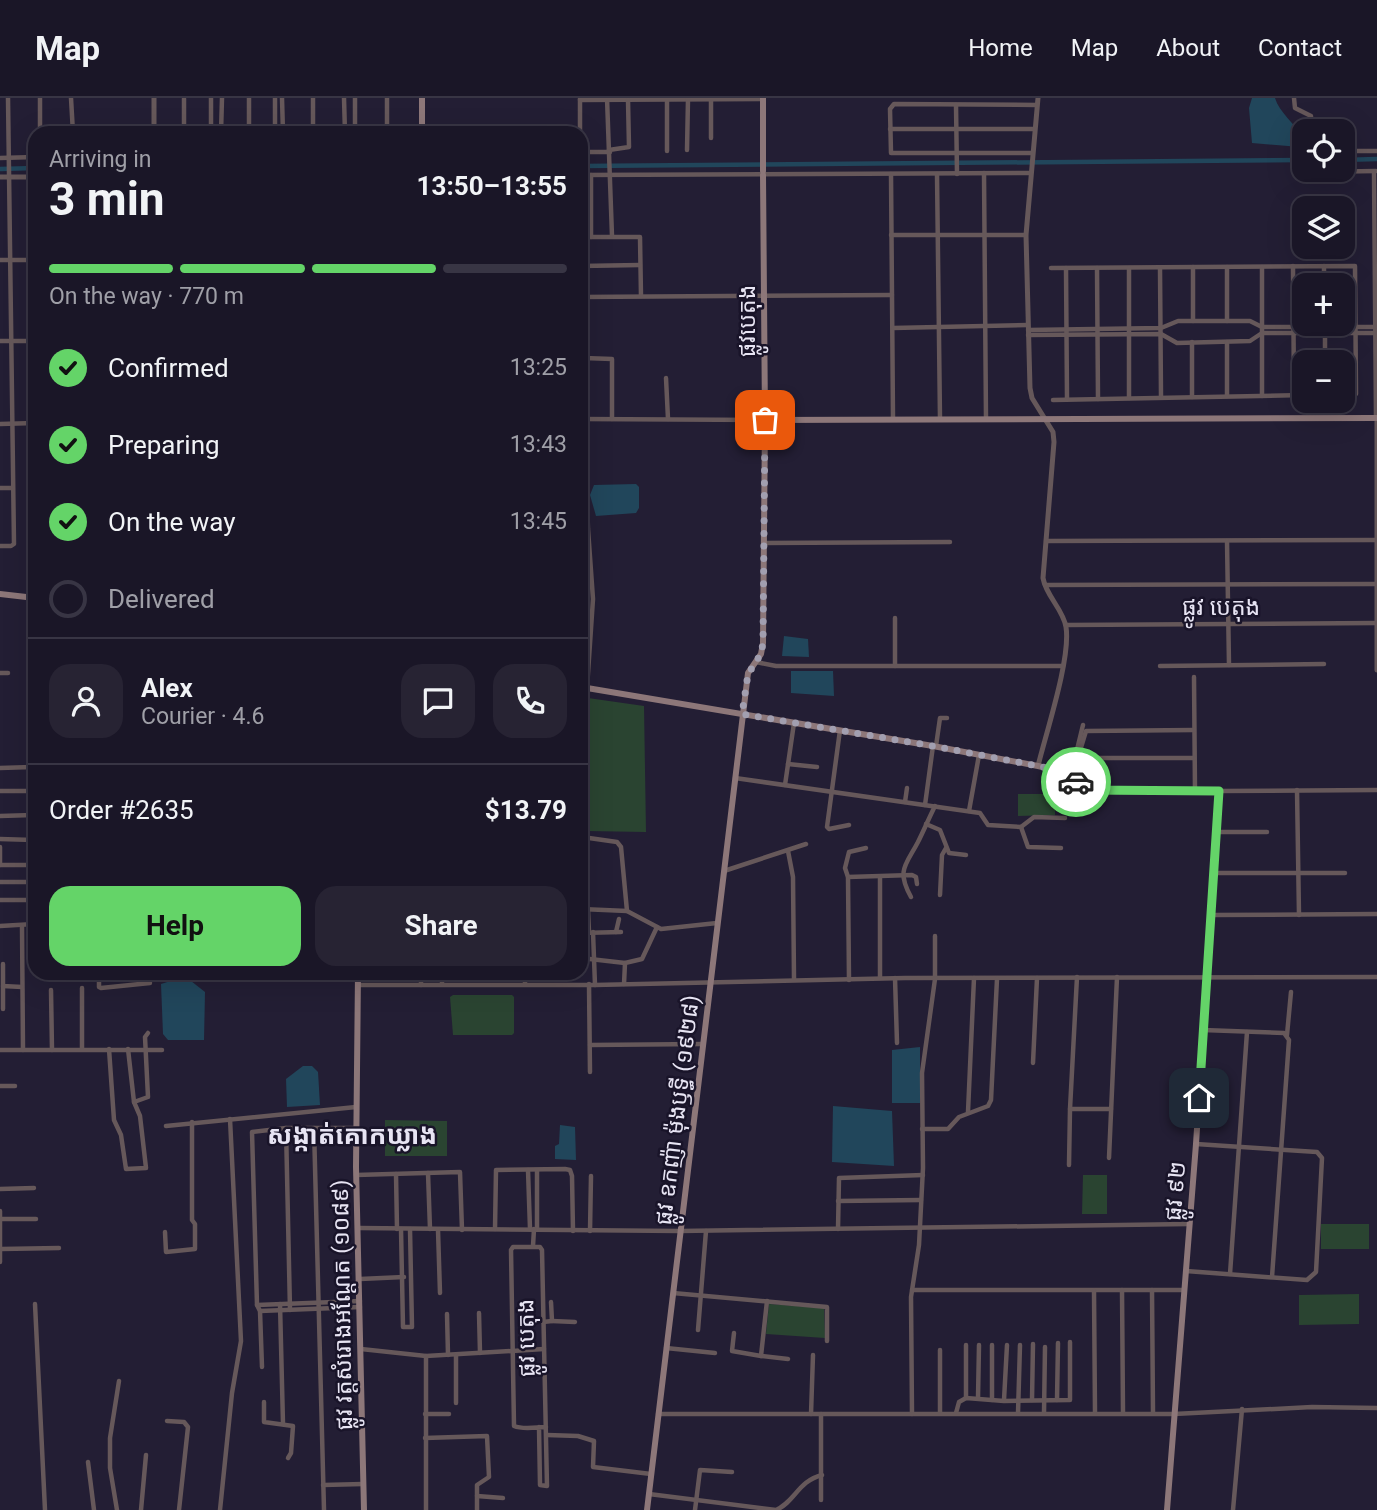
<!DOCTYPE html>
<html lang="en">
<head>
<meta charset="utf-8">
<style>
	:root { --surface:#1a1627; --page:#272333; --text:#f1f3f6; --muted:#9f9fa7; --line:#383544; --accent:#64d468 }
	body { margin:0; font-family:Roboto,"Noto Sans Khmer",sans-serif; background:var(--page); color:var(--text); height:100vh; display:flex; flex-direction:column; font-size:26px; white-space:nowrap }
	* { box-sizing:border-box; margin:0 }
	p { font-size:23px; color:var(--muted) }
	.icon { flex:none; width:38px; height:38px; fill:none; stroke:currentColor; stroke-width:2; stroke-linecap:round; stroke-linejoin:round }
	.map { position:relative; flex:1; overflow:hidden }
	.drawer { position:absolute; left:28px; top:28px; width:560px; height:854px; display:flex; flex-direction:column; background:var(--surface); border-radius:21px; box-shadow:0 7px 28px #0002,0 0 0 2px var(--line) }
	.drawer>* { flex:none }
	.controls { position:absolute; left:1292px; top:21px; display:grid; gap:14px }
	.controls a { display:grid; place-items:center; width:63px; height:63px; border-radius:14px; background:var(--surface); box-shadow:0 7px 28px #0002,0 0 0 2px var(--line); font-size:35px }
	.pin { position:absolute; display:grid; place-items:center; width:60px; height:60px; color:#fff; margin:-30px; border-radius:14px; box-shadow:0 4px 10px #0006 }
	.courier { position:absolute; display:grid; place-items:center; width:70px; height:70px; margin:-35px; border:5px solid #64d468; border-radius:50%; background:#fff; color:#222; box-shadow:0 2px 9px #0007 }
	.summary em { font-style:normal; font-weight:700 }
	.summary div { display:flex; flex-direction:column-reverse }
	.summary { display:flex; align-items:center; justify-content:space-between; height:119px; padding:0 21px }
	h1 { font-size:46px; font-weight:700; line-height:52px }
	.bar { display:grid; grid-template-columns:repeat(4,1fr); gap:10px 7px; align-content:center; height:84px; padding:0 21px }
	.bar i { height:9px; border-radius:5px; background:var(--line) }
	.bar .active { background:var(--accent) }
	.bar p { grid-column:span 4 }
	.line { display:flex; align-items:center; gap:18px; padding:0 21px; border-top:2px solid var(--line) }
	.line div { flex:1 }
	.round { display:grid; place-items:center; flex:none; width:74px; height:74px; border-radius:21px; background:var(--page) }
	ol { padding:0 21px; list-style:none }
	li { display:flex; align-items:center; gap:21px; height:77px }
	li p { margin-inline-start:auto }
	li .icon { padding:7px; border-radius:50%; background:var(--accent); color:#111; stroke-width:4 }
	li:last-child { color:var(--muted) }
	li i { width:38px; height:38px; border:4px solid var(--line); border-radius:50% }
	.action { display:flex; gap:14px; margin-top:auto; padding:14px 21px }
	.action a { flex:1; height:80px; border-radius:21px; background:var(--accent); color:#111; font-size:28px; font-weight:700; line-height:80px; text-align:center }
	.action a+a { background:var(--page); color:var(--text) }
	header { display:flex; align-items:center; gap:42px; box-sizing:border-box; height:98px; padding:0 35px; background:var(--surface); border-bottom:2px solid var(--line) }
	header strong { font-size:33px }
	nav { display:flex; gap:38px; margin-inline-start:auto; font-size:24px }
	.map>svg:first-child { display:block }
	.green { fill:#2a4431 }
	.water { fill:#21465b }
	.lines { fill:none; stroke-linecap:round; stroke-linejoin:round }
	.canal { stroke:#21465b; stroke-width:4.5 }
	.minor { stroke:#66585a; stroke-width:4.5 }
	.tertiary { stroke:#66585a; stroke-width:5 }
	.secondary { stroke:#8d7779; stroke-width:6 }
	.done { stroke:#a29fb0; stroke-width:7; stroke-dasharray:0 12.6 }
	.route { stroke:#64d468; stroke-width:9 }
	.labels { text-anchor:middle; stroke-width:5; stroke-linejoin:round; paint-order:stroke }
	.street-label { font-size:23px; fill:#e7e4f3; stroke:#191429 }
	.quarter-label { font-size:26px; font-weight:bold; fill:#e7e4f3; stroke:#191429 }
</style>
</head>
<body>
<header>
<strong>Map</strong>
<nav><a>Home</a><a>Map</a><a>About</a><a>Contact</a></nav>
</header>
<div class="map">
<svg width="1377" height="1412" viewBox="0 0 1377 1412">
	<rect width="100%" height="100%" fill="#231e34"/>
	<g class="green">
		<polygon points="581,599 644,608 646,734 587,733 586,762 581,762"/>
		<polygon points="1018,696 1055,696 1055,717 1018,718"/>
		<polygon points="453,897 512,897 514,899 514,935 512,937 453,937 450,899"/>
		<polygon points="385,1022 447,1023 447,1058 385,1058"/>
		<polygon points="1083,1077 1107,1077 1107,1116 1082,1116"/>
		<rect x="1321" y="1126" width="48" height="25"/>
		<polygon points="1359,1196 1359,1226 1299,1227 1299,1197"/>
		<polygon points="769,1206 824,1210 825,1240 766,1236"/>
	</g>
	<g class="water">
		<path d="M1252,0H1275C1279,14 1295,26 1303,39L1300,49L1252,45L1249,10Z"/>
		<polygon points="636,386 639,389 639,410 636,415 596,418 590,397 594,387"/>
		<polygon points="784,538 808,541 809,559 782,558"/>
		<polygon points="791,573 833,573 834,598 791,595"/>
		<polygon points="177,881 191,883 205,894 204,942 168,942 163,936 161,886"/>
		<polygon points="920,949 920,1005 892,1005 892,952"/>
		<polygon points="303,968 312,968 318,974 320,1007 287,1009 286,981"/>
		<polygon points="833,1008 892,1013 894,1068 832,1064"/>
		<polygon points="560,1027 575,1029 576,1062 555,1061 555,1048 559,1046"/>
	</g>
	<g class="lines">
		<g class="canal">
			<polyline points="1342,62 1377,61"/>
			<polyline points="581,68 1304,62"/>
			<polyline points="0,71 35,70"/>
		</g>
		<g class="minor">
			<polyline points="40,0 40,35"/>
			<polyline points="71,0 73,35"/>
			<polyline points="249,0 249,35"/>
			<polyline points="275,0 275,35"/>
			<polyline points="282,0 283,35"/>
			<polyline points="313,0 313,35"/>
			<polyline points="344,0 345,35"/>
			<polyline points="355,0 355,35"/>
			<polyline points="387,0 387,35"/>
			<polyline points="607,0 612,138"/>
			<polyline points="1294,0 1295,10 1311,18 1311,33"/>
			<polyline points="184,1 184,35"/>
			<polyline points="580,1 580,35"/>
			<polyline points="667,1 667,53"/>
			<polyline points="711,1 711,40"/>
			<polyline points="580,2 763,1"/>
			<polyline points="956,7 957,76"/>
			<polyline points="890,31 1034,31"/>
			<polyline points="211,35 211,0"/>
			<polyline points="221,35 222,0"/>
			<polyline points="609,52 629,49 628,2"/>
			<polyline points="687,52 688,1"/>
			<polyline points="1342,53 1377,53"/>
			<polyline points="581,54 610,54"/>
			<polyline points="1032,55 891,55 890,11 894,6 1037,7"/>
			<polyline points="0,60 35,59"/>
			<polyline points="1313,72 1313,74 1376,73"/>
			<polyline points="1374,74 1376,320"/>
			<polyline points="984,75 986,321"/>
			<polyline points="891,76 893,321"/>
			<polyline points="937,76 940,321"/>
			<polyline points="581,77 1030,75"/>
			<polyline points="891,137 1026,137"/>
			<polyline points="581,139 640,139 641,198"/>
			<polyline points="591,139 591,77"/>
			<polyline points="0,162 35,162"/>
			<polyline points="581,168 640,167"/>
			<polyline points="1293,168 1294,297"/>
			<polyline points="1324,168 1324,187"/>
			<polyline points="1227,169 1227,223"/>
			<polyline points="1051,170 1355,168 1356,296 1342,297"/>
			<polyline points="1066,170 1067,301"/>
			<polyline points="1097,170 1098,301"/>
			<polyline points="1129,170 1129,300"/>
			<polyline points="1160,170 1161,299"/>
			<polyline points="581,199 892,197"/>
			<polyline points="1193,223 1193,169"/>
			<polyline points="893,230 1028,227"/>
			<polyline points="1028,232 1161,230 1178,223 1250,223 1262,229 1375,229"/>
			<polyline points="1325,234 1325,264"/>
			<polyline points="1028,237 1161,236 1177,245 1250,243 1262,235 1375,235"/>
			<polyline points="0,243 35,243"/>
			<polyline points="666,280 668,321"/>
			<polyline points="1227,298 1227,244"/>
			<polyline points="1262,298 1262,169"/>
			<polyline points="1192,299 1192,244"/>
			<polyline points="1053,302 1304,297"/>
			<polyline points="581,321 765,322"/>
			<polyline points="584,321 584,260 612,261 612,321"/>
			<polyline points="0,326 35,325"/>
			<polyline points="585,336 588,431 593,501 587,590"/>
			<polyline points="0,390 12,390"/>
			<polyline points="1046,443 1377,442"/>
			<polyline points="1227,443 1229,567"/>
			<polyline points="764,445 950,444"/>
			<polyline points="0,448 11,448 14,446 8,0"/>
			<polyline points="1045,487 1377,486"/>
			<polyline points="895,520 895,568"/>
			<polyline points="1066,527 1377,525"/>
			<polyline points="756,564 776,568 1063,568"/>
			<polyline points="1160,568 1324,566"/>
			<polyline points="0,575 8,575"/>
			<polyline points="1194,579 1195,693"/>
			<polyline points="840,632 827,729 829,731 849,727"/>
			<polyline points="936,648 940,620 947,620"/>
			<polyline points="32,658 34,826"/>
			<polyline points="1075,660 1194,660"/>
			<polyline points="788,666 817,669"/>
			<polyline points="0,670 32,669"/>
			<polyline points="1063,673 1075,660 1083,627"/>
			<polyline points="1072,679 1086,633 1194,632"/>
			<polyline points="735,680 980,715 988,727 1021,729 1028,749 1061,750"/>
			<polyline points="785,687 794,625"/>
			<polyline points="1297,692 1299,817"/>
			<polyline points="0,693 32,693"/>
			<polyline points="1219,693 1377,692"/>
			<polyline points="905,704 907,690"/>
			<polyline points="925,707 933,648"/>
			<polyline points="969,713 979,657"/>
			<polyline points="0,718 33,717"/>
			<polyline points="926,726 940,732 949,755 966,757"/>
			<polyline points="1021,729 1034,719 1065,720"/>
			<polyline points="1216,734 1267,734"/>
			<polyline points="589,740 617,744 621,749 627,813"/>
			<polyline points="0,741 33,742"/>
			<polyline points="0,749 0,767"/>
			<polyline points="788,753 793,779 794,881"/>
			<polyline points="0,767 33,767"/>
			<polyline points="724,773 806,746"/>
			<polyline points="1214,775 1345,775"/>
			<polyline points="848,779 912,777 916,779 917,786"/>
			<polyline points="880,779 880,880"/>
			<polyline points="0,784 33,784"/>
			<polyline points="940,797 942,757 946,750"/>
			<path d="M911,799C896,772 906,767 918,744C924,732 929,720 935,708"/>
			<polyline points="0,802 34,802"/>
			<polyline points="581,811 627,813 661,831 717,825"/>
			<polyline points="588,811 589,834"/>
			<polyline points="1211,817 1377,816"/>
			<polyline points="0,828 34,826"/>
			<polyline points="22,828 23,952"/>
			<polyline points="593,834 595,887"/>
			<polyline points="616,834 619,821"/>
			<polyline points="581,835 621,834"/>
			<polyline points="581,860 625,865"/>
			<polyline points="3,866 3,888 22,889"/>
			<polyline points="99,875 99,889 101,890 150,885"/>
			<polyline points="421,875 421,887"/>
			<polyline points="442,875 442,886"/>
			<polyline points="525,875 525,886"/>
			<polyline points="895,880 897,945"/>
			<polyline points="849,882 848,779 845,770 849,754 866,750"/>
			<polyline points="589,886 590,974"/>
			<polyline points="624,886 625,865 642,861 657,829"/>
			<polyline points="358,887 595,887 905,880 1377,879"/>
			<polyline points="82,890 82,951"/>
			<polyline points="51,892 52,952"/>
			<polyline points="3,911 3,888"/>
			<polyline points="1203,932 1284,935 1289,942 1272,1179"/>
			<polyline points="1287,937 1291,894"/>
			<polyline points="590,947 703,946"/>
			<polyline points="109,951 114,1022 121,1037 126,1071 146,1070 140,1018 134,1004 128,951"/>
			<polyline points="0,952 162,952"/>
			<polyline points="1033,965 1037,880"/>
			<polyline points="0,988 15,988"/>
			<polyline points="134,1004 148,999 145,939 148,935"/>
			<polyline points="1070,1011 1111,1011"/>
			<polyline points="968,1014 974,880"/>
			<polyline points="166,1028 356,1009"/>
			<polyline points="286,1030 290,1212"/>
			<polyline points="314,1030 324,1412"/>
			<polyline points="922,1031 948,1031 959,1019 988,1008 991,1002 997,881"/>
			<polyline points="1109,1060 1117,879"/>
			<polyline points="1069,1067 1070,1011 1077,879"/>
			<polyline points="528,1072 530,1131"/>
			<polyline points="537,1073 537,1131"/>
			<polyline points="428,1075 430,1131"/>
			<polyline points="396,1076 397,1131"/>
			<polyline points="356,1077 460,1074 462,1132"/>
			<polyline points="0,1091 34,1090"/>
			<polyline points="838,1103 921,1102"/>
			<polyline points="0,1113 0,1164"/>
			<polyline points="0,1121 36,1121"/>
			<polyline points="359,1130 680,1133 1189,1126"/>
			<polyline points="401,1131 403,1229 412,1229 410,1131"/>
			<polyline points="495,1131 496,1072 565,1071 570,1072 572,1078 573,1133"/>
			<polyline points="838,1131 839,1080 923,1077"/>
			<polyline points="438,1132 440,1195"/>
			<polyline points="590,1133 591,1078"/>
			<polyline points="165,1134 166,1154 195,1151 195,1126 192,1122 192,1024"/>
			<polyline points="533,1148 534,1131"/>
			<polyline points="1,1151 59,1150"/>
			<polyline points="1186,1173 1307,1182 1316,1174 1322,1060 1317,1054 1196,1046"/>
			<polyline points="1230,1176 1247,934"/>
			<polyline points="360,1181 404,1179"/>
			<polyline points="912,1192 1184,1192"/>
			<polyline points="1122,1192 1123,1315"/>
			<polyline points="1152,1192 1153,1315"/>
			<polyline points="1094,1193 1095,1315"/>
			<polyline points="673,1195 827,1209 827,1243"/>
			<polyline points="767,1203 761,1258 788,1261"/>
			<polyline points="35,1206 45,1412"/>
			<polyline points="280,1206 283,1326"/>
			<polyline points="257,1207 360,1203"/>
			<polyline points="260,1213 360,1209"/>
			<polyline points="479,1215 480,1255"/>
			<polyline points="447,1216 448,1257"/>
			<polyline points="552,1223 575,1224"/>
			<polyline points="543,1224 552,1223 551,1204"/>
			<polyline points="698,1232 706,1133"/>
			<polyline points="734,1235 732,1253 761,1258"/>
			<polyline points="966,1247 966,1300"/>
			<polyline points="666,1250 715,1255"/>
			<polyline points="361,1251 426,1258 544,1251"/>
			<polyline points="940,1252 940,1315"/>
			<polyline points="426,1258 426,1412"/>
			<polyline points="262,1269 260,1213 257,1207 252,1034 286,1030 356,1030"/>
			<polyline points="978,1300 979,1247"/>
			<polyline points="992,1302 992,1247"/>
			<polyline points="1004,1302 1007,1247"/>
			<polyline points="1032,1302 1033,1246"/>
			<polyline points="1057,1302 1058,1245"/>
			<polyline points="264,1304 264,1324 293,1328 291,1355 288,1360"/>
			<polyline points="456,1305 456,1257"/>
			<polyline points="956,1315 959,1304 966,1300 1004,1303 1070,1302 1070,1244"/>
			<polyline points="1018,1315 1020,1247"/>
			<polyline points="1044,1315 1045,1249"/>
			<polyline points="425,1316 449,1316"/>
			<polyline points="658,1316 1174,1316 1312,1309 1377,1310"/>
			<polyline points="811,1316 813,1257"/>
			<polyline points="821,1316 821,1402"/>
			<polyline points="912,1316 911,1199 919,1147 923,1070 922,975 935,881 935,838"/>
			<polyline points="167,1323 184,1324 188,1329 179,1412"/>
			<path d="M539,1329L540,1387L547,1388L542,1152L540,1149H513L511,1152L514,1328C523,1332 537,1329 546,1329"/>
			<polyline points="547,1337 578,1338 594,1343 593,1369 651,1376"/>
			<polyline points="425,1340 487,1338 489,1379 477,1387 477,1412"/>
			<polyline points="88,1364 94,1412"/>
			<polyline points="323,1387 363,1386"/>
			<path d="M649,1396L776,1412C795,1404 798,1383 822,1377"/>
			<polyline points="477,1398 503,1400"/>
			<polyline points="117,1412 110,1370 110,1340 119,1283"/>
			<polyline points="141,1412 146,1357"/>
			<polyline points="220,1412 232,1295 241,1243 230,1021"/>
			<polyline points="695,1412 700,1372 732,1374"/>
			<polyline points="1233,1412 1242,1311"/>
		</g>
		<g class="tertiary">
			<polyline points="154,0 154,35"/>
			<path d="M1038,0L1026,137L1030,290L1032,300L1053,334L1054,344L1043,480C1046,498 1063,511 1066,529C1071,560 1046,635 1038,668"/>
			<polyline points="0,79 35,79"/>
			<polyline points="1377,320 1377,572"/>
		</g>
		<g class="secondary">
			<polyline points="422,0 422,35"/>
			<polyline points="763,0 763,73"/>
			<polyline points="765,322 1376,320"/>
			<polyline points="0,496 35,500"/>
			<polyline points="581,589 933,648 1038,668 1068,675 1081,691 1085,692 1219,693 1196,1046 1167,1412"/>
			<polyline points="358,875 356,1069 364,1412"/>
			<polyline points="647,1412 748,575 761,556 763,545 765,322 763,77"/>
		</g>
	</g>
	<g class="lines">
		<polyline class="done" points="765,322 763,545 761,556 748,576 742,616 933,648 1038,668 1062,673 1076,684"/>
		<polyline class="route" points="1076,684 1085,692 1219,693 1199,1000"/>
	</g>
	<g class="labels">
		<g class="street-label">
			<text transform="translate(747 223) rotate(-90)" y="8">ផ្លូវបេតុង</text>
			<text x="1221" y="517">ផ្លូវ បេតុង</text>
			<text transform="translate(677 1012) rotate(-83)" y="8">ផ្លូវ ឧកញ៉ា ម៉ុងឫទ្ធី (១៩២៨)</text>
			<text transform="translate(1175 1093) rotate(-85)" y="8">ផ្លូវ ៩២</text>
			<text transform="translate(342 1207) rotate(-91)" y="8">ផ្លូវ វត្តសំរោងអណ្ដែត (១០៨៩)</text>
			<text transform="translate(526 1240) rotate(-91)" y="8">ផ្លូវ បេតុង</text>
		</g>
		<g class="quarter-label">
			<text x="352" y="1046">សង្កាត់គោកឃ្លាង</text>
		</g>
	</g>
</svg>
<div class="controls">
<a><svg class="icon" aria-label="locate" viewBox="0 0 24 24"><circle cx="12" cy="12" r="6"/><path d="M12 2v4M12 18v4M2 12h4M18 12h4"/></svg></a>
<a><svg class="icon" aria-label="layers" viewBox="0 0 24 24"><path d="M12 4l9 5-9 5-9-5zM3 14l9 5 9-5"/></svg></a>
<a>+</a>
<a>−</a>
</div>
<div class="pin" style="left:765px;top:322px;background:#ea580c"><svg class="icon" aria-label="bag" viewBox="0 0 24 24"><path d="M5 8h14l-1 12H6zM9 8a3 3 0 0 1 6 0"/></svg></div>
<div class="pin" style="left:1199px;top:1000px;background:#1f2937"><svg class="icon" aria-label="home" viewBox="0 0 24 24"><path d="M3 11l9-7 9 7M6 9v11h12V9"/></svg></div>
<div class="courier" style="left:1076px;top:684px"><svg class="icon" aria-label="car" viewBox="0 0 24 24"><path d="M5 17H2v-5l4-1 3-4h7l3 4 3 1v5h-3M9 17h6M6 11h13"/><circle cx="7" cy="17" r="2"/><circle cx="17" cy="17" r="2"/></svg></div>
<section class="drawer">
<div class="summary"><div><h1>3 min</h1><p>Arriving in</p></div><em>13:50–13:55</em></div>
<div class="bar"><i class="active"></i><i class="active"></i><i class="active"></i><i></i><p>On the way · 770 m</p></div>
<ol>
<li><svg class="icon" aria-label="check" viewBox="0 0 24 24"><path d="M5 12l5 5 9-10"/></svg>Confirmed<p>13:25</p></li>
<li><svg class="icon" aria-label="check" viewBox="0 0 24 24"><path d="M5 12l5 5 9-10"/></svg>Preparing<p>13:43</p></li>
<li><svg class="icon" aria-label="check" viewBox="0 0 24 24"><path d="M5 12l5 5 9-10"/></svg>On the way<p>13:45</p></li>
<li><i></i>Delivered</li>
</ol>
<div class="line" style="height:126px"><a class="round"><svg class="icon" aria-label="person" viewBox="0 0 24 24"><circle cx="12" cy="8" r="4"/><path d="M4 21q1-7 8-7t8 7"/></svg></a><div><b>Alex</b><p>Courier · 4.6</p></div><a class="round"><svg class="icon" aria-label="chat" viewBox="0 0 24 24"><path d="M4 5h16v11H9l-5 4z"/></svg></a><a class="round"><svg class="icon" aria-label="phone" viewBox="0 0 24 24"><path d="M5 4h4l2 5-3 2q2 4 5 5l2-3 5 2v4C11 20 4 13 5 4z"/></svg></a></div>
<div class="line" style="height:91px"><div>Order #2635</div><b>$13.79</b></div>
<div class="action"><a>Help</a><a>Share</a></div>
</section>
</div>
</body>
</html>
